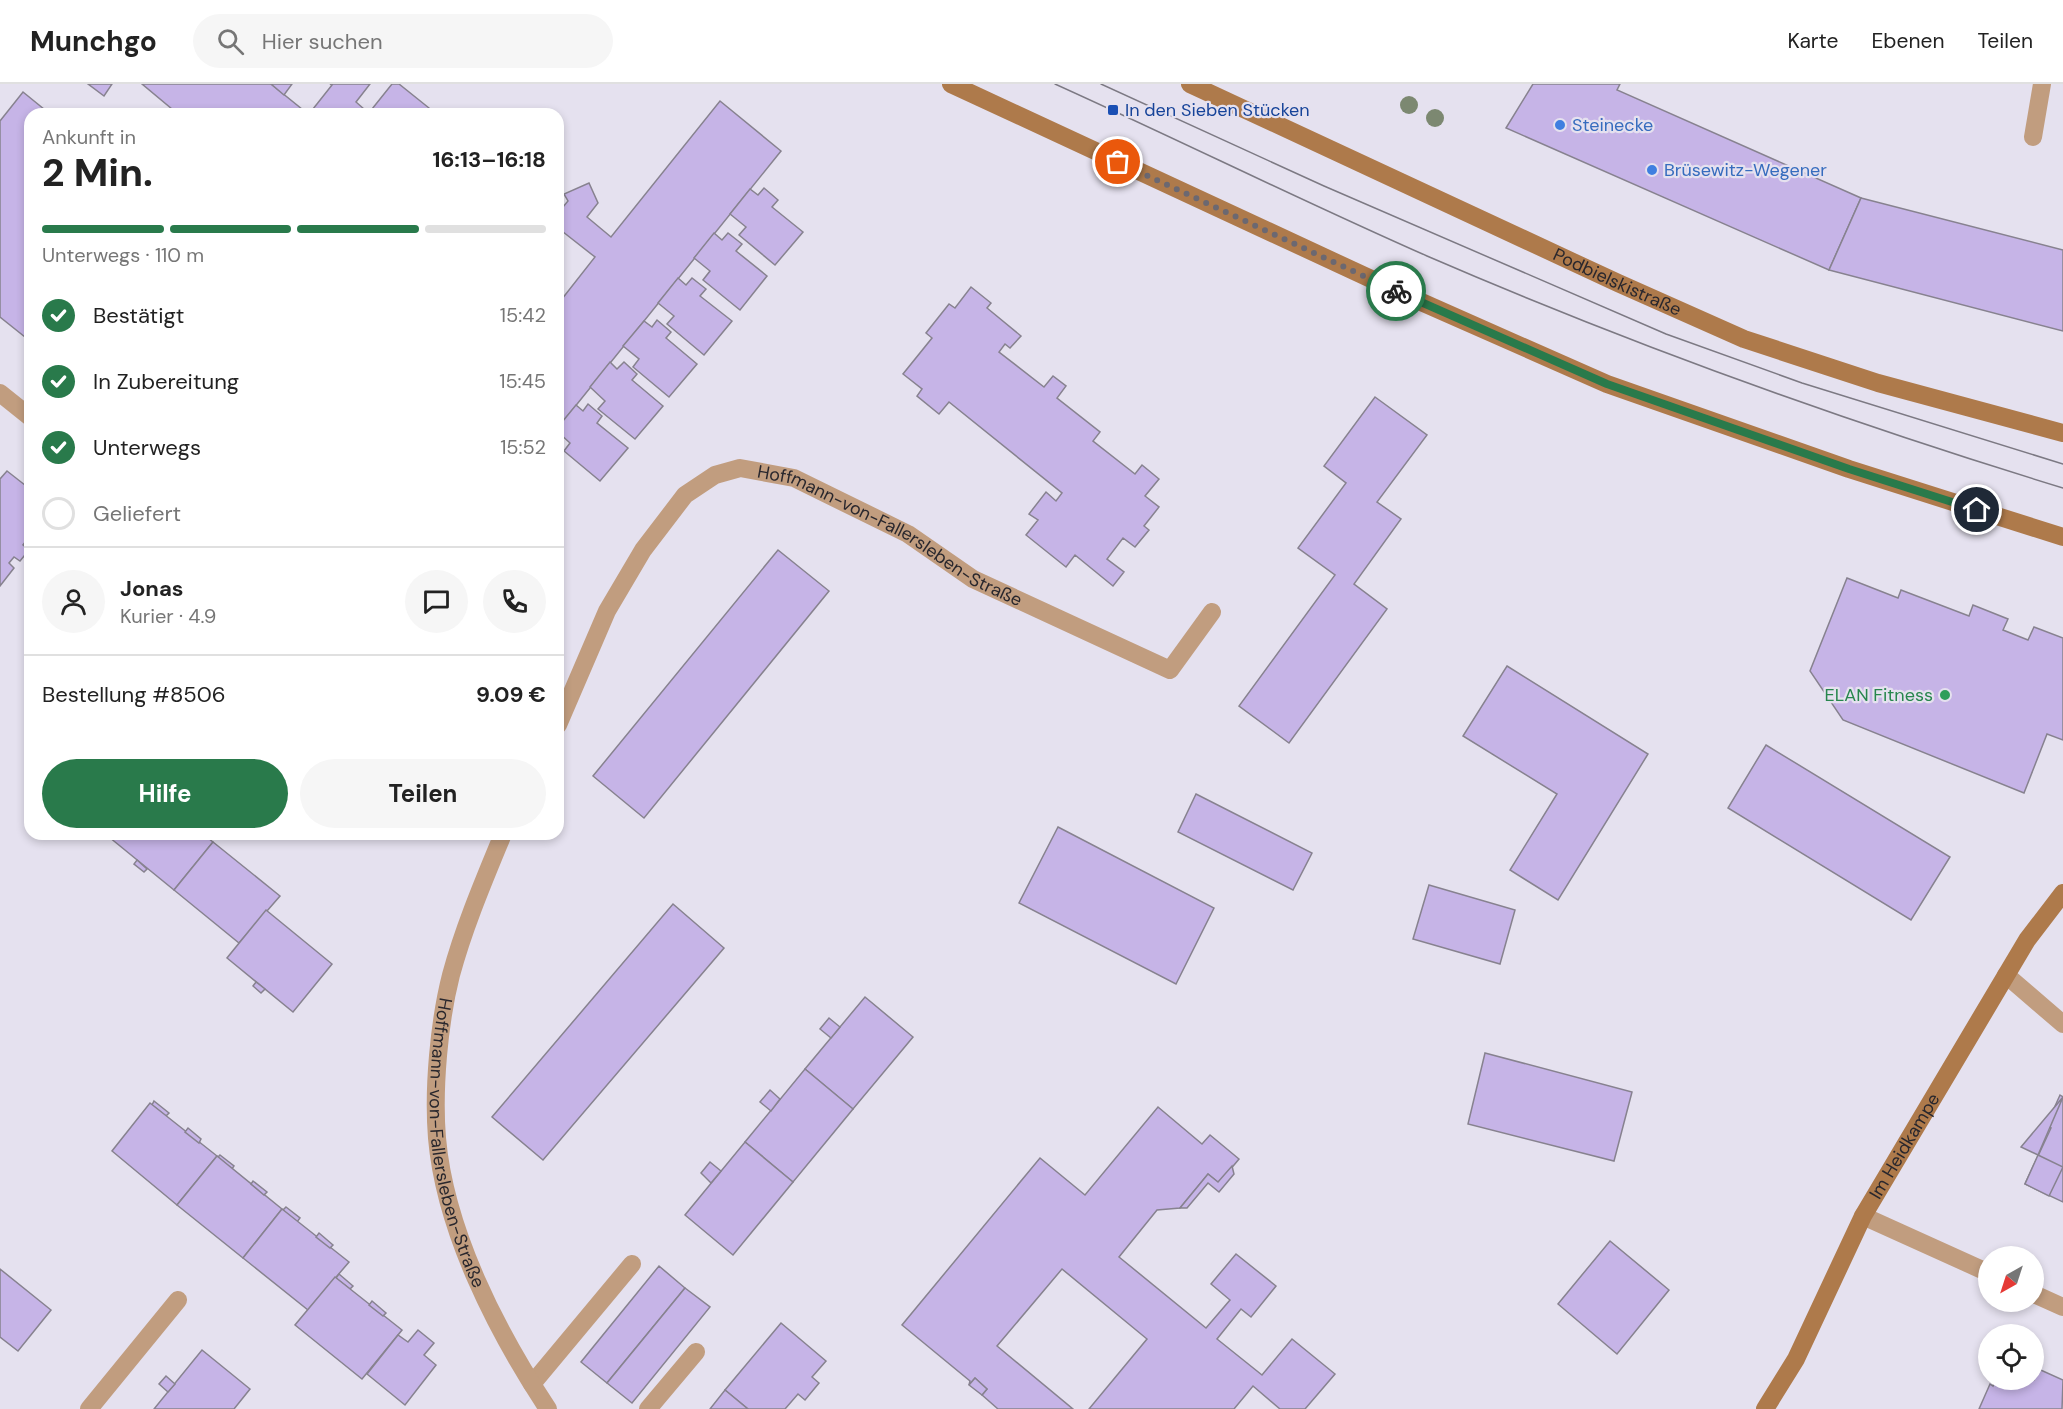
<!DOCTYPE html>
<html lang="de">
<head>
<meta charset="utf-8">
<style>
	:root { --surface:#fff; --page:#f6f6f6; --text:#222; --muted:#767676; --line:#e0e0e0; --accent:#297a4b }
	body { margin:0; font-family:"DM Sans",sans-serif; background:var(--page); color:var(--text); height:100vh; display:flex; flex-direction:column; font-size:22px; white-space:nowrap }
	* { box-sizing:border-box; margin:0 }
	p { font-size:20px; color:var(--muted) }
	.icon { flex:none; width:33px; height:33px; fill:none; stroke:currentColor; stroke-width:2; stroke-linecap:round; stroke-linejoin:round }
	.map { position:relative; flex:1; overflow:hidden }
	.panel { position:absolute; left:24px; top:24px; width:540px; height:732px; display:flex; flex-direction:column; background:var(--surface); border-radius:18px; box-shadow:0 3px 9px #0003 }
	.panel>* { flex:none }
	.needle { width:39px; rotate:219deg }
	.fabs { position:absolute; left:1978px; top:1162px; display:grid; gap:12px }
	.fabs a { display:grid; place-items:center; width:66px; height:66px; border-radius:50%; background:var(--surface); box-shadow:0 3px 9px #0003; font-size:30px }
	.pin { position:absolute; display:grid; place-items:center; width:51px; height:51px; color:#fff; margin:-26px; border:3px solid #fff; border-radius:50%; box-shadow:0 2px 6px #0007 }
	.courier { position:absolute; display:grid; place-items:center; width:60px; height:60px; margin:-30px; border:4px solid #297a4b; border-radius:50%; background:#fff; color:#222; box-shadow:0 2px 8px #0007 }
	.summary em { font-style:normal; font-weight:700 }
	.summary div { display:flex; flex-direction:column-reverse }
	.summary { display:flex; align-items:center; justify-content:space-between; height:102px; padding:0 18px }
	h1 { font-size:39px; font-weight:700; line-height:45px }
	.bar { display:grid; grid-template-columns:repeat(4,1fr); gap:9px 6px; align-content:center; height:72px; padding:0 18px }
	.bar i { height:8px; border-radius:4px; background:var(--line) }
	.bar .active { background:var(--accent) }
	.bar p { grid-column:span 4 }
	.line { display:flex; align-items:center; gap:15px; padding:0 18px; border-top:2px solid var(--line) }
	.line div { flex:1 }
	.round { display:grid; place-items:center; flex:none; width:63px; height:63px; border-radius:32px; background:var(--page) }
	ol { padding:0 18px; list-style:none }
	li { display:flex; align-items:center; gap:18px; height:66px }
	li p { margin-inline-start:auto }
	li .icon { padding:6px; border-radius:50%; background:var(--accent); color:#fff; stroke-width:4 }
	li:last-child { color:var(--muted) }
	li i { width:33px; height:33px; border:3px solid var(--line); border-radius:50% }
	.action { display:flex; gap:12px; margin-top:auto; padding:12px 18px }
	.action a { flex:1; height:69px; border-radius:36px; background:var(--accent); color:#fff; font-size:24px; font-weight:700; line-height:69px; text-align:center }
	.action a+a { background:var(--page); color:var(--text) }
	header { display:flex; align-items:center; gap:36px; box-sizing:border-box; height:84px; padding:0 30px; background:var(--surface); border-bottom:2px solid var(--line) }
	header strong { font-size:28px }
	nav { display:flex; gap:33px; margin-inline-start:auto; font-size:21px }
	.search { width:420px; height:54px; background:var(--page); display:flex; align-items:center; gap:15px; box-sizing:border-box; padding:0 21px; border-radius:33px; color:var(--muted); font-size:22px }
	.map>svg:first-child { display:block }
	.building { fill:#c6b4e7; stroke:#87828f; stroke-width:1.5 }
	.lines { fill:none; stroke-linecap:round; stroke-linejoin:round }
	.lane { stroke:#c19d7f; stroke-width:18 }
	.street { stroke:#c19d7f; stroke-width:18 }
	.secondary { stroke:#ae7a4b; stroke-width:18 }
	.tram { stroke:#7c7983; stroke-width:1.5 }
	.tree { fill:#7c8871 }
	.done { stroke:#6b6871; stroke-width:6; stroke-dasharray:0 10.8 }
	.route { stroke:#297a4b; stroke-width:8 }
	.transit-dot { fill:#1a4fb4; stroke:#e5e1ef; stroke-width:2 }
	.shop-dot { fill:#3f7fe0; stroke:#e5e1ef; stroke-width:2 }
	.leisure-dot { fill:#2e9e5b; stroke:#e5e1ef; stroke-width:2 }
	.labels { text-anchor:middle; stroke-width:4.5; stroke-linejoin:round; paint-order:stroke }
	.transit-label { font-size:18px; fill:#164399; stroke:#e5e1ef; text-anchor:start }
	.shop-label { font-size:18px; fill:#366cbe; stroke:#e5e1ef; text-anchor:start }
	.street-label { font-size:18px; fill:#29272d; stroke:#e5e1ef }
	.leisure-label { font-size:18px; fill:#27864d; stroke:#e5e1ef; text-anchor:end }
</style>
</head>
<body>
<header>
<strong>Munchgo</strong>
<div class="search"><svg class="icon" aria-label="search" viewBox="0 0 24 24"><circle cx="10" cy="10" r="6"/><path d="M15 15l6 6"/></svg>Hier suchen</div>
<nav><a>Karte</a><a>Ebenen</a><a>Teilen</a></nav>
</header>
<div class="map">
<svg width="2063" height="1325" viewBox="0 0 2063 1325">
	<rect width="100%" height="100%" fill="#e5e1ef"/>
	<g class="building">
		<polygon points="88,0 112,0 104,12"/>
		<polygon points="142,0 271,0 308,30 178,30"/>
		<polygon points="271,0 292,0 284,11"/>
		<polygon points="330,0 370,0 356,18 364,25 360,30 309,30 332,1"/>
		<polygon points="392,0 399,0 429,24 424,30 368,30"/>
		<polygon points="1533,0 1620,0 1617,6 1861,114 1829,186 1506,44"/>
		<polygon points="23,8 50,30 30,30 30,257 0,233 0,37"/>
		<polygon points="720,17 781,67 561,340 558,338 558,220 595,173 558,144 558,129 568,117 564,110 589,99 598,119 587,133 611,153"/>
		<polygon points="764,104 778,116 772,123 803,148 775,181 739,151 746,143 730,130 750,105 758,111"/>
		<polygon points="1861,114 2063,166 2063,247 1829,186"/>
		<polygon points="714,149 722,156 728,149 742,160 736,167 767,192 740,226 703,196 710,187 694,174"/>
		<polygon points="678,194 686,201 692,194 706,205 700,212 732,237 704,271 667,240 674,232 658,219"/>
		<polygon points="971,203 991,219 987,224 1021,252 1010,264 1005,260 999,268 1044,303 1053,292 1066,302 1057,314 1100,348 1093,357 1135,390 1142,381 1159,395 1145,412 1159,423 1144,442 1149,446 1135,463 1123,454 1107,475 1124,488 1113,502 1075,471 1066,483 1026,451 1038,436 1029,430 1046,408 1056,417 1062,409 949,318 939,330 917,312 922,305 903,290 932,254 926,249 949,220 955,224"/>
		<polygon points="657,236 671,248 666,254 697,280 669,313 633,283 639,275 623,262 644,237 652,243"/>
		<polygon points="610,278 617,285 624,278 637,290 632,296 663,322 635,355 598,325 605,317 590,303"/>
		<polygon points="1375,313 1427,351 1377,418 1401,435 1354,500 1387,525 1289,659 1239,622 1335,491 1298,464 1346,399 1324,382"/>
		<polygon points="588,320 602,332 597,339 628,364 600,397 564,367 570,359 558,348 558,343 576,321 583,327"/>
		<polygon points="7,387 30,405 30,452 23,461 29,466 20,477 14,473 9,479 14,484 0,502 0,395"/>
		<polygon points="778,466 829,507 644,734 593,692"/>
		<polygon points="1847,494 1898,514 1901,506 1969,532 1973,521 2008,535 2003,546 2028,556 2034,543 2063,554 2063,656 2047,650 2024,709 1843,636 1810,587"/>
		<polygon points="1507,582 1648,670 1558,816 1510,786 1557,710 1463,652"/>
		<polygon points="1766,661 1950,773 1911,836 1728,724"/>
		<polygon points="1196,710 1312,769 1293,806 1178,748"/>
		<polygon points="1058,743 1214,824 1176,900 1019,819"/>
		<polygon points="112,750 203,750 213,758 174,806 109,753"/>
		<polygon points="213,758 280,812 239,859 174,806"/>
		<polygon points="137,776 147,785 144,788 134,780"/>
		<polygon points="1429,801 1515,826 1500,880 1413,855"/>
		<polygon points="673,820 724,864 543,1076 492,1033"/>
		<polygon points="266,826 332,880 293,928 227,874"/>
		<polygon points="256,898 265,905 261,909 253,902"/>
		<polygon points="865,913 913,953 853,1025 805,985"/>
		<polygon points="829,934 840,943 831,954 820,945"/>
		<polygon points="1485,969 1632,1008 1614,1077 1468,1040"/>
		<polygon points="805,985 853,1025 793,1098 745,1058"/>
		<polygon points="770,1006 780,1015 771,1027 760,1018"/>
		<polygon points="2060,1011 2063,1013 2063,1118 2025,1100 2051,1044 2046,1042"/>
		<polygon points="2063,1013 2038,1071 2021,1063"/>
		<polygon points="154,1017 169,1029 166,1032 152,1021"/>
		<polygon points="150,1019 217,1072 177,1121 112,1067"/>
		<polygon points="1158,1023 1202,1060 1210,1051 1239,1075 1219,1099 1208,1090 1180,1124 1157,1126 1119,1173 1206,1244 1230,1216 1211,1200 1236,1170 1276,1202 1251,1233 1241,1225 1217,1255 1262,1291 1292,1255 1335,1290 1305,1325 1280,1325 1253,1302 1234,1325 1089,1325 1147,1255 1062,1185 997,1262 1073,1325 998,1325 982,1311 987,1305 975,1294 969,1301 970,1297 902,1241 1040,1074 1085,1111"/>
		<polygon points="188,1044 201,1055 199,1059 185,1048"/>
		<polygon points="745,1058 793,1098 733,1171 685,1131"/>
		<polygon points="220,1071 234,1082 232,1085 218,1073"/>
		<polygon points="2038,1071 2063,1083 2049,1112 2025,1100"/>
		<polygon points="217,1072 282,1125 243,1174 177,1121"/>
		<polygon points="710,1078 721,1087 711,1099 701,1089"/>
		<polygon points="1232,1082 1234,1090 1219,1108 1208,1099 1187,1124 1180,1124 1208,1090 1218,1098"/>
		<polygon points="253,1097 267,1108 264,1111 251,1100"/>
		<polygon points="286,1123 300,1134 297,1138 283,1126"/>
		<polygon points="282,1125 349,1178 308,1226 243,1174"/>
		<polygon points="319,1149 333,1161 330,1164 316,1153"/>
		<polygon points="1610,1157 1669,1206 1617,1270 1558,1220"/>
		<polygon points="659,1182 685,1204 607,1299 581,1278"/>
		<polygon points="0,1185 51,1226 18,1267 0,1253"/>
		<polygon points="339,1190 353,1202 350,1205 336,1194"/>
		<polygon points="335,1193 402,1246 362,1295 295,1241"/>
		<polygon points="685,1204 710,1223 632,1319 607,1299"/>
		<polygon points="372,1217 386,1229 383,1232 369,1221"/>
		<polygon points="781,1239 826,1277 812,1293 819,1299 805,1316 798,1310 785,1325 748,1325 725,1306"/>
		<polygon points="418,1246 434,1259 424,1271 436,1281 405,1321 367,1290 398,1251 408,1258"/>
		<polygon points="202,1266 250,1305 234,1325 154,1325"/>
		<polygon points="2034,1283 2063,1296 2062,1325 1979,1325 1990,1300 1993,1302 1995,1296 2034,1296"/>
		<polygon points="166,1292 175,1300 168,1308 159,1300"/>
		<polygon points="975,1294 987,1305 982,1311 969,1301"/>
		<polygon points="725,1306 748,1325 710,1325"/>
	</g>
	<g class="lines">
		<g class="lane">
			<polyline points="2033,53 2042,0"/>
			<polyline points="2006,891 2063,940"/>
			<polyline points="532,1300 632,1180"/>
			<polyline points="89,1325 178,1216"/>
			<polyline points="648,1325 696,1268"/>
		</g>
		<g class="street">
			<polyline points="0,309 30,333"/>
			<path id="s1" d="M558,641L607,527L643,466L685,411L715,391L740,384L794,394L908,450L973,495L1170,586L1212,528"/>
			<path id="s2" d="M503,750C484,796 464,843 451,891C439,938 433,1005 437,1054C445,1147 497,1248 548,1325"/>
			<polyline points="1863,1132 1989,1189"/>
			<polyline points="2034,1210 2063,1223"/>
		</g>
		<g class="secondary">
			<polyline points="951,0 1410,213 1607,300 1849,385 2063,453"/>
			<path id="s3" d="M1190,0L1618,199L1744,255L1878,299L2063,349"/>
			<path id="s4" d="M1765,1325L1796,1275L1863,1132L2027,856L2063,809"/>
		</g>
		<g class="tram">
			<path d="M1055,0C1179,56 1302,117 1427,172C1635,262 1847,338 2063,404"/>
			<polyline points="1101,0 1324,102 1666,250 1802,299 2063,380"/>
		</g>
	</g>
	<g class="tree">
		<circle cx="1409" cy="21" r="9"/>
		<circle cx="1435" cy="34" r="9"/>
	</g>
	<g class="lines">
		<polyline class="done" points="1118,78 1396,207"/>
		<polyline class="route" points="1396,207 1607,300 1849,385 1977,426"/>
	</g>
	<rect class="transit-dot" x="1107" y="20" width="12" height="12" rx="3"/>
	<g class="shop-dot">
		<circle cx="1560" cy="41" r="6"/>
		<circle cx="1652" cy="86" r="6"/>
	</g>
	<circle class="leisure-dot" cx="1945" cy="611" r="6"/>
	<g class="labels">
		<g class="transit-label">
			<text x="1125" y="32">In den Sieben Stücken</text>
		</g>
		<g class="shop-label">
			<text x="1572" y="47">Steinecke</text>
			<text x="1664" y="92">Brüsewitz-Wegener</text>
		</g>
		<g class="street-label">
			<text dy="6" stroke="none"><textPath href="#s3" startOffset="471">Podbielskistraße</textPath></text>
			<text dy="6" stroke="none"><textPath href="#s1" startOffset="492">Hoffmann-von-Fallersleben-Straße</textPath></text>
			<text dy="6" stroke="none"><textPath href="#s2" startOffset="322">Hoffmann-von-Fallersleben-Straße</textPath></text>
			<text dy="6" stroke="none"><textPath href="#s4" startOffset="298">Im Heidkampe</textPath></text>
		</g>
		<g class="leisure-label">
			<text x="1933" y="617">ELAN Fitness</text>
		</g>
	</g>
</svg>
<div class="fabs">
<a><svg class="needle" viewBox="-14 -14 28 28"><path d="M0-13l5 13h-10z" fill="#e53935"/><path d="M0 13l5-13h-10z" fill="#767676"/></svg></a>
<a><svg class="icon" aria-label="locate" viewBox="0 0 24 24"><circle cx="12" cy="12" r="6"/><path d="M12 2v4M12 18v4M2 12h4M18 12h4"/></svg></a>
</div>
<div class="pin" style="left:1118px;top:78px;background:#ea580c"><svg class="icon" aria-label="bag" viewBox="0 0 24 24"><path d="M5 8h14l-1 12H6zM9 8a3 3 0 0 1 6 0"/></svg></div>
<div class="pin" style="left:1977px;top:426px;background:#1f2937"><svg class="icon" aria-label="home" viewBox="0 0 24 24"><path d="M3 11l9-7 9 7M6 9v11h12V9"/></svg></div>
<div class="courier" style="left:1396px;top:207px"><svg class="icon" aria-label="bike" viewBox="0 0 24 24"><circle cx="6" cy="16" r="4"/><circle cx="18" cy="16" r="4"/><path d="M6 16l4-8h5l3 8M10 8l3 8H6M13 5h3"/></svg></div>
<section class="panel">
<div class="summary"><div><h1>2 Min.</h1><p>Ankunft in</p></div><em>16:13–16:18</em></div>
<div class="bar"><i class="active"></i><i class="active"></i><i class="active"></i><i></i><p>Unterwegs · 110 m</p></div>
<ol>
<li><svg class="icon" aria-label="check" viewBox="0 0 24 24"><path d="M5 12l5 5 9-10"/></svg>Bestätigt<p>15:42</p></li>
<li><svg class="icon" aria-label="check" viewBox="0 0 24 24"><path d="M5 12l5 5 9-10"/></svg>In Zubereitung<p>15:45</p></li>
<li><svg class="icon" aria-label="check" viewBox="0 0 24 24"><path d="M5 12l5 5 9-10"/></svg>Unterwegs<p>15:52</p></li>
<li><i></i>Geliefert</li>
</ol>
<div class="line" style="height:108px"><a class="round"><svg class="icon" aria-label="person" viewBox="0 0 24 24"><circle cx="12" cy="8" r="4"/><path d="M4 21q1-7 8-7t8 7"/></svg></a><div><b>Jonas</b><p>Kurier · 4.9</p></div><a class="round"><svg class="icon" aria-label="chat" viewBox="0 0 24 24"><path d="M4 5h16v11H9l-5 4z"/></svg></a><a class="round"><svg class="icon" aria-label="phone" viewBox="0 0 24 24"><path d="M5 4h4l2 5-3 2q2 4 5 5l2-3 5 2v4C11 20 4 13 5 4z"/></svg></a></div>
<div class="line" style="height:78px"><div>Bestellung #8506</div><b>9.09 €</b></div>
<div class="action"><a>Hilfe</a><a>Teilen</a></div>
</section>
</div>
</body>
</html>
